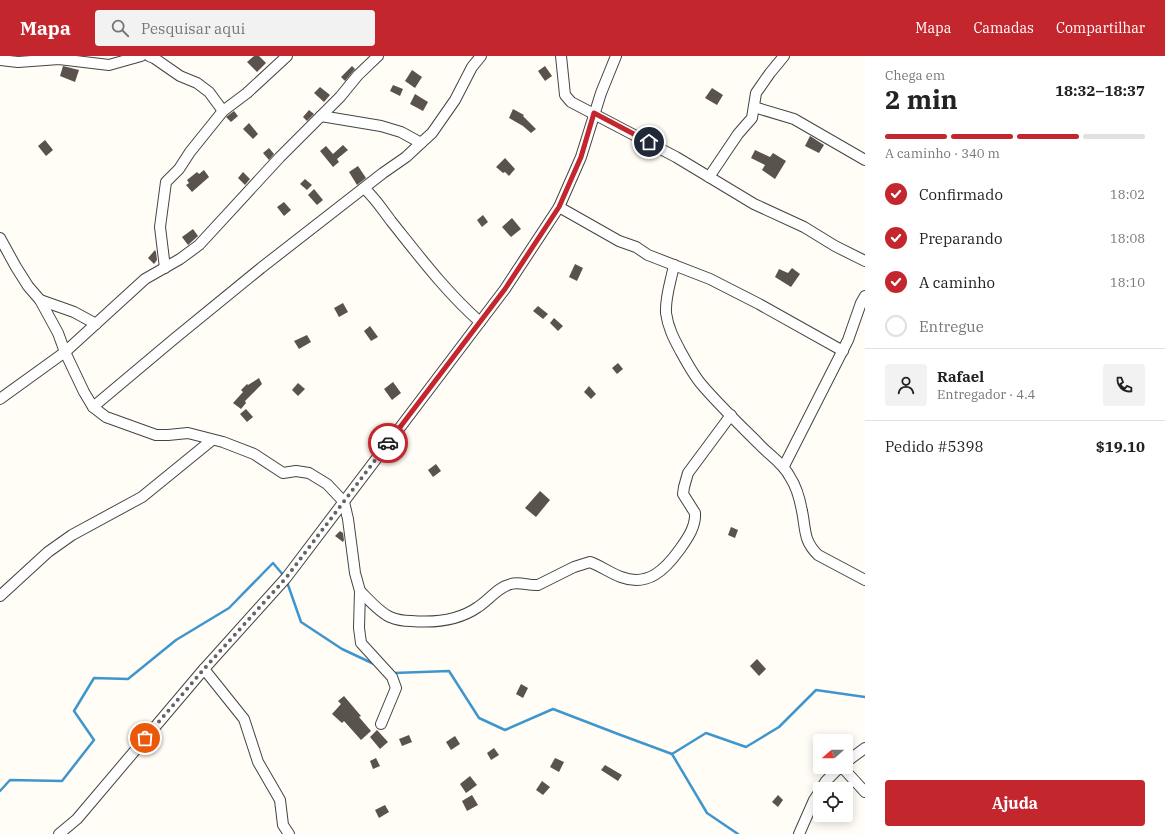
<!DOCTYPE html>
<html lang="pt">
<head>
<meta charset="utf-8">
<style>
	:root { --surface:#fff; --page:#f2f2f2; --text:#222; --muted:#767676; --line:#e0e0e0; --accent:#c4262e }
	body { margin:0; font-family:"IBM Plex Serif",serif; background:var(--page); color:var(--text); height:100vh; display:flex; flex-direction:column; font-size:15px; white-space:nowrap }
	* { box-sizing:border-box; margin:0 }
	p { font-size:13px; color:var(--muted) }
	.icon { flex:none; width:22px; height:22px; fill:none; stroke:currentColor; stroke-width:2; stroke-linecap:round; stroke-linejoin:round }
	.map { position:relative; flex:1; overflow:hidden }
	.details { display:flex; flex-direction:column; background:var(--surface); width:300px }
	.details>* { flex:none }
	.needle { width:26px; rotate:250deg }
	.controls { position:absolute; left:813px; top:678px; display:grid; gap:8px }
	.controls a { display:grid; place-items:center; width:40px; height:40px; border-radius:4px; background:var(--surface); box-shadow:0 2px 10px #0003; font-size:20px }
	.pin { position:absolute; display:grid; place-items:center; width:34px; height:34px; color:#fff; margin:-17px; border:2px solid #fff; border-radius:50%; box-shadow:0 1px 4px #0007 }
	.courier { position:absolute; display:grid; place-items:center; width:40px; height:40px; margin:-20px; border:3px solid #c4262e; border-radius:50%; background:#fff; color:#222; box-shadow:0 1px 5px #0007 }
	.headline em { font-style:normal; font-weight:700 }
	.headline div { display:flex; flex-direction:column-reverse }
	.headline { display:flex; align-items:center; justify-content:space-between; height:68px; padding:0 20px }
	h1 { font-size:26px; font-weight:700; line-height:30px }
	.bar { display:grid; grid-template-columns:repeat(4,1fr); gap:6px 4px; align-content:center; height:48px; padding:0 20px }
	.bar i { height:5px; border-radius:3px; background:var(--line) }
	.bar .current { background:var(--accent) }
	.bar p { grid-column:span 4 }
	.line { display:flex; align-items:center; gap:10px; padding:0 20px; border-top:1px solid var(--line) }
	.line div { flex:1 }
	.round { display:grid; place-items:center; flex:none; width:42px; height:42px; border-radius:4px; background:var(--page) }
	ol { padding:0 20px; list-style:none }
	li { display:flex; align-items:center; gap:12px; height:44px }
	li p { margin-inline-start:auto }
	li .icon { padding:4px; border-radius:50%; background:var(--accent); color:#fff; stroke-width:4 }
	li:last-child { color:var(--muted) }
	li i { width:22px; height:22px; border:2px solid var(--line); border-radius:50% }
	.primary-button { display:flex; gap:8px; margin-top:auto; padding:8px 20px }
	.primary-button a { flex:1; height:46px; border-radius:4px; background:var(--accent); color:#fff; font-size:16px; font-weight:700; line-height:46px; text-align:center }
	header { display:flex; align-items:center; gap:24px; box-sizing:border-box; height:56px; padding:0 20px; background:var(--accent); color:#fff }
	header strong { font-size:19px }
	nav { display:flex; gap:22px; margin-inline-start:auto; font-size:14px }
	.search { width:280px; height:36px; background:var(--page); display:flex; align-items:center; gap:10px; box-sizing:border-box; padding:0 14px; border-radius:4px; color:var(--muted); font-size:15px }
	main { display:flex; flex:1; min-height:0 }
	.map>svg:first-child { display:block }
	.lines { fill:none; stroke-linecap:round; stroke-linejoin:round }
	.stream { stroke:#3f96cf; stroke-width:2.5 }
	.building { fill:#5a524d }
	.minor-casing { stroke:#444; stroke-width:12 }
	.minor { stroke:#fff; stroke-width:10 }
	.done { stroke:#646461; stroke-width:4; stroke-dasharray:0 7.2 }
	.route { stroke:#c4262e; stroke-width:5 }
</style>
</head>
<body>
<header>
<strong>Mapa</strong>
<div class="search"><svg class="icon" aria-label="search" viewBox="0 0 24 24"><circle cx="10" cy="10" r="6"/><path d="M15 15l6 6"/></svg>Pesquisar aqui</div>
<nav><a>Mapa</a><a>Camadas</a><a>Compartilhar</a></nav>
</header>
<main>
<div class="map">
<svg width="865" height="778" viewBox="0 0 865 778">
	<rect width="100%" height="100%" fill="#fffdf5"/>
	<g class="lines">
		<g class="stream">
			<polyline points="287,526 301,566 342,593 374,608"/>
			<polyline points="392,616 394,617 449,615 479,662 505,674 553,653 618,678 672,698 707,757 738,778"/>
			<polyline points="672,698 706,677 746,691 779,671 816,634 865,641"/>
			<polyline points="0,735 10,724 62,725 94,684 74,655 94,622 128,623 176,584 229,552 273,507 284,520"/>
		</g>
	</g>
	<g class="building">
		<polygon points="254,0 259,0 266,7 257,16 247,6"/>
		<polygon points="63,10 79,14 75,26 60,20"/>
		<polygon points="352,10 355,13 345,25 341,21"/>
		<polygon points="545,10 552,20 545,25 538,15"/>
		<polygon points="412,14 422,21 415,32 405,25"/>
		<polygon points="393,29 403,33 400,40 390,35"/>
		<polygon points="320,31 330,39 324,46 314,37"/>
		<polygon points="712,32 723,39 717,49 705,42"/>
		<polygon points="415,38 428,46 423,55 410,48"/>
		<polygon points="513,53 524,59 523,60 536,73 531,77 523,70 509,62"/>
		<polygon points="309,54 314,58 307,65 303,61"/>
		<polygon points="234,55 238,60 231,66 226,61"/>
		<polygon points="249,67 258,78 253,83 243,73"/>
		<polygon points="810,80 824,89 819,97 805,90"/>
		<polygon points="45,84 53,94 46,100 38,90"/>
		<polygon points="343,89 348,94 337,103 339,106 333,111 320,95 326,90 333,98"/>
		<polygon points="269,92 274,98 269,104 263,97"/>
		<polygon points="755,94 770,101 773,97 786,105 775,123 762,114 765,109 751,102"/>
		<polygon points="505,102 515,113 509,120 505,116 503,117 496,111"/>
		<polygon points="358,110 366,122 357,129 349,116"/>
		<polygon points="204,114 209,121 192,136 186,129 189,127 187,124 197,116 199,118"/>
		<polygon points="243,116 250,123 245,129 238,122"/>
		<polygon points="305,123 312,129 307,134 300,128"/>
		<polygon points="314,133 323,144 317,149 308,139"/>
		<polygon points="284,146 291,154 284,160 277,151"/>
		<polygon points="483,159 488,166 482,171 477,164"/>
		<polygon points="512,162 521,173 511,181 502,171"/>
		<polygon points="193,173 198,180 188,189 182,181"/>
		<polygon points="155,194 156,196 157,204 154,208 148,202"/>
		<polygon points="575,208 583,212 577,225 569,221"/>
		<polygon points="792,212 800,218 791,231 775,221 779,213 788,217"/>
		<polygon points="343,247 348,256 339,261 334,252"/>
		<polygon points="538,250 548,258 543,263 533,255"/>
		<polygon points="554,262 563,270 558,275 550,267"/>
		<polygon points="370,270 378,281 371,285 364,275"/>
		<polygon points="307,279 311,286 299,293 294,285"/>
		<polygon points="618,307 623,313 617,318 612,312"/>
		<polygon points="259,322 262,328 245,345 246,347 241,353 233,347 243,336 241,334 247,328 248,329"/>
		<polygon points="393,326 401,337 392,344 384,333"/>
		<polygon points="298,327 305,333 298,340 292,334"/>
		<polygon points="589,330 596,338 591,343 584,336"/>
		<polygon points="246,353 253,361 247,366 240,358"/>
		<polygon points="436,408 441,415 433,421 428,414"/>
		<polygon points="540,435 550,444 536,461 525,452"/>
		<polygon points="731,471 738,474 735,482 728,479"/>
		<polygon points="340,475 343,477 344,484 343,486 335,480"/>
		<polygon points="757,603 766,613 759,620 750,610"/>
		<polygon points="521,628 528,632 523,642 516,638"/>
		<polygon points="344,640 361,660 359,661 371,675 361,684 344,665 342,667 332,658 341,648 338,645"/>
		<polygon points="377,674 388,686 380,693 370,681"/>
		<polygon points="409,679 412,686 402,690 399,683"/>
		<polygon points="455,680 460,688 451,694 446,686"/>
		<polygon points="494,692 499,699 491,704 487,697"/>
		<polygon points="376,702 380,710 373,713 370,705"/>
		<polygon points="555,702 564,706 559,716 550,711"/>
		<polygon points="605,709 622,719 618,725 601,714"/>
		<polygon points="470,720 477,729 466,737 460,728"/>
		<polygon points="542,725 550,731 543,739 536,734"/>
		<polygon points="472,739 478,749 467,755 462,745"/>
		<polygon points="778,739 783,744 778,751 772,746"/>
		<polygon points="385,749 389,756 379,762 375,754"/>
	</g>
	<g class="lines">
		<g class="minor-casing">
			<g id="minor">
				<polyline points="149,0 154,2 180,20 197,27 209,36 223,55"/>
				<polyline points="561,0 565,39 571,46 676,101 754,148 804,171 835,190 865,205"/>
				<polyline points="0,4 18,6 59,3 109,9 141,0"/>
				<polyline points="754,51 794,63 865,104"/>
				<polyline points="321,60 381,70 401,76 421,87"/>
				<polyline points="709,121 738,78 752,62 756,37 770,17 784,0"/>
				<path d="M364,132C375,142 382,153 391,165C419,200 446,236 480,266"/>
				<polyline points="559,151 619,185 636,191 648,199 710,223 759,248 843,295"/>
				<polyline points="0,182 16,211 28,230 40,244 58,277 65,296 84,336 93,351 106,361 156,379 168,379 188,377 223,386 254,398 283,417 296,415 309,417 327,428 344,446 348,463 355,517 360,535 359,572 361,587 392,621 396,632 381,668"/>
				<path d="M674,209C671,225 665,241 666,257C668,272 674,283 681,296C687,307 694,320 702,329C720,350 740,369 759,388C769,399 783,407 790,421C796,430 800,444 802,455C806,474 803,484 818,499L865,524"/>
				<polyline points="165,212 160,171 166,126 179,113 190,96 223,55 247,37 287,0"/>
				<polyline points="40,244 74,256 96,268"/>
				<polyline points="0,343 65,296 145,223 180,203 199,189 280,101 340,41 358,19 378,0"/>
				<polyline points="93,351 174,283 261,212 383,117 406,101 421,87 432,77 455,44 472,11 481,0"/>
				<polyline points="784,410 848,284 861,247 865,240"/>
				<path d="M360,535C369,544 379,556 390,561C397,564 403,565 411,565C434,567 458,565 478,551C489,544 498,531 511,528C519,525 529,530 538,529L574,511L590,506C601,510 610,517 621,521C648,531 665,514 680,493C687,483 696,471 695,457L683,438L684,431L688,417L731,359"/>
				<polyline points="0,540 48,496 72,479 142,441 212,384"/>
				<polyline points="204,613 244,663 258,706 280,744 283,769 289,778"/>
				<polyline points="846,706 865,692"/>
				<polyline points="842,711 865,736"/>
				<polyline points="821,733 826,725 840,711"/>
				<polyline points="59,778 77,763 204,613 286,522 505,233 559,151 581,101 601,37 616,0"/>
				<polyline points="799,778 814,744 820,735"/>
			</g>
		</g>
		<use href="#minor" class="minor"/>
	</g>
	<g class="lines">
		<polyline class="done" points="145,682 204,613 286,522 388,387"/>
		<polyline class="route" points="388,387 505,233 559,151 581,101 594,57 649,86"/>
	</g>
</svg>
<div class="controls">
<a><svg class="needle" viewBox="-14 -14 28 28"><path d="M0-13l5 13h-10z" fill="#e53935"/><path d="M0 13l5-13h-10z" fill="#767676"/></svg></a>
<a><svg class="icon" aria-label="locate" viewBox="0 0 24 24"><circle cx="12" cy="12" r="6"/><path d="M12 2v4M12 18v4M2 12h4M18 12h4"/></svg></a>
</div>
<div class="pin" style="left:145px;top:682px;background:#ea580c"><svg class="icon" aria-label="bag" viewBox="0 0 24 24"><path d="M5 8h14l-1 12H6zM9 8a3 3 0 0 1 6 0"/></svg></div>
<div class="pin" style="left:649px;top:86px;background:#1f2937"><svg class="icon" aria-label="home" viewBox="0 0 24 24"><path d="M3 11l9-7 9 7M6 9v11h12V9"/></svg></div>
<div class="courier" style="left:388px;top:387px"><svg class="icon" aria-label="car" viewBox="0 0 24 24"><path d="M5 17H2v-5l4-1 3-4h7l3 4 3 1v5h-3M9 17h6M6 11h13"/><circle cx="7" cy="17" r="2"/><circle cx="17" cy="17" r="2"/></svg></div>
</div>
<section class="details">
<div class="headline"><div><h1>2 min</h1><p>Chega em</p></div><em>18:32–18:37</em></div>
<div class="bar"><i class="current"></i><i class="current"></i><i class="current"></i><i></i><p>A caminho · 340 m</p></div>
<ol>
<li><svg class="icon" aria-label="check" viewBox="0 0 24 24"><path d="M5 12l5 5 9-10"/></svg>Confirmado<p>18:02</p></li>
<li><svg class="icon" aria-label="check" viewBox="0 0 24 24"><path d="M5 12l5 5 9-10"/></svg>Preparando<p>18:08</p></li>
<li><svg class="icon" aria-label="check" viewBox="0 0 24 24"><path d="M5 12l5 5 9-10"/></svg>A caminho<p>18:10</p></li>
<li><i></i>Entregue</li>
</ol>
<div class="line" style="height:72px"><a class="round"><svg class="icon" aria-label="person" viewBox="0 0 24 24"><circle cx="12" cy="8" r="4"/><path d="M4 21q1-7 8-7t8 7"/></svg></a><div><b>Rafael</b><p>Entregador · 4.4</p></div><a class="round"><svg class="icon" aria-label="phone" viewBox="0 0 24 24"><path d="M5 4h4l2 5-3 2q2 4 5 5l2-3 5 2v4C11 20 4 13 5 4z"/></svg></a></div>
<div class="line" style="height:52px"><div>Pedido #5398</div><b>$19.10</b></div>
<div class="primary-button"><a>Ajuda</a></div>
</section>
</main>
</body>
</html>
